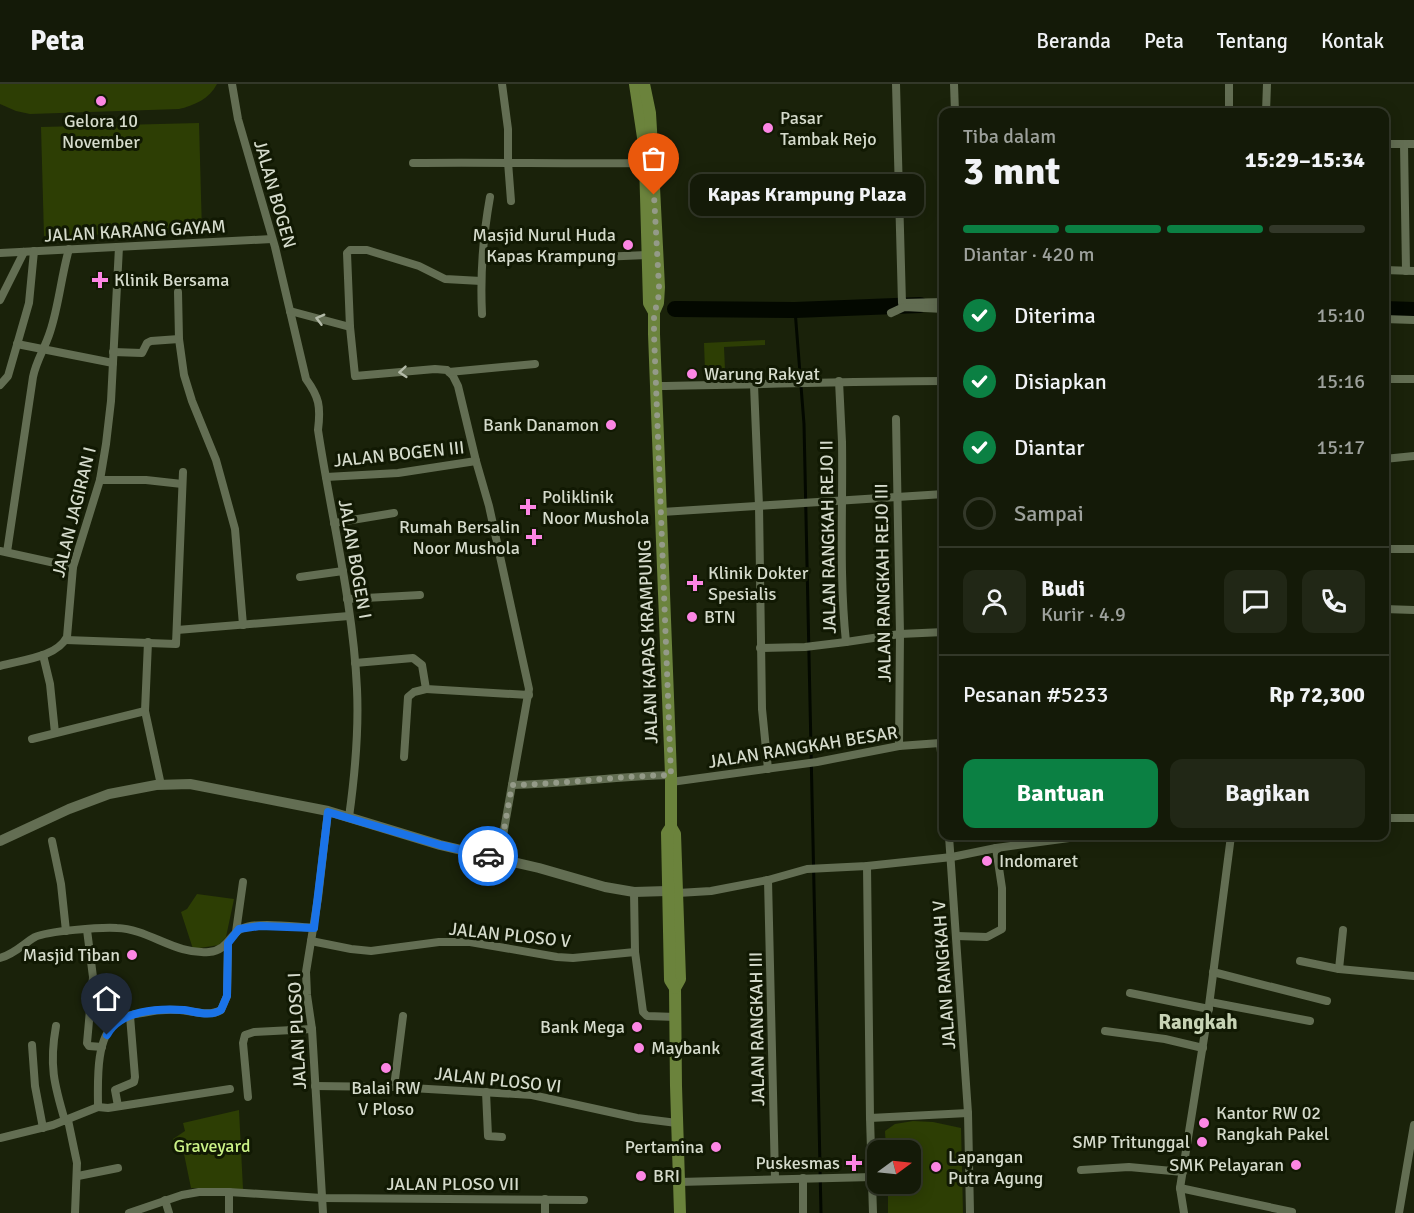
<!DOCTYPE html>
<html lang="id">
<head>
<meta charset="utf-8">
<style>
	:root { --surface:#141a08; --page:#212716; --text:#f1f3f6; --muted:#9da19c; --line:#333829; --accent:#0b8043 }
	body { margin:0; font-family:Signika,sans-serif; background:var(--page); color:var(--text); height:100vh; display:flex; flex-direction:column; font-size:22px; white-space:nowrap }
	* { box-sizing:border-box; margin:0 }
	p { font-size:20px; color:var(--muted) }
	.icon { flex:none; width:33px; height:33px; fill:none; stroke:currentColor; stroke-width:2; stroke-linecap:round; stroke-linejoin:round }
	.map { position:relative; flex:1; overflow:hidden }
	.drawer { position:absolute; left:939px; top:24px; width:450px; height:732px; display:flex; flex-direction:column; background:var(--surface); border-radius:12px; box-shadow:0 3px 15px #0003,0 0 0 2px var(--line) }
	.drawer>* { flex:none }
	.needle { width:39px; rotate:75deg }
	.fabs { position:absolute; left:867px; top:1056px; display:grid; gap:12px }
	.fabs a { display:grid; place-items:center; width:54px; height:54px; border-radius:12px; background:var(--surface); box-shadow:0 3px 15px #0003,0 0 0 2px var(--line); font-size:30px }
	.pin { position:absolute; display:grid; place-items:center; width:51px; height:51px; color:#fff; margin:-62px -26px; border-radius:50% 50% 50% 0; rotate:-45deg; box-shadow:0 0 6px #0007 }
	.pin .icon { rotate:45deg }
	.courier { position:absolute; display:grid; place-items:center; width:60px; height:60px; margin:-30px; border:4px solid #1a73e8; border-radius:50%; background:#fff; color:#222; box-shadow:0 2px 8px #0007 }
	.bubble { position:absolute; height:42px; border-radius:12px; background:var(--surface); box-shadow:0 3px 15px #0003,0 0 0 2px var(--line); font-size:20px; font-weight:700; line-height:42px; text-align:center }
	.overview em { font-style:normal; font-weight:700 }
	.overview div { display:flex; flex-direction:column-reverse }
	.overview { display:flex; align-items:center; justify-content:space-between; height:102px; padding:0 24px }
	h1 { font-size:39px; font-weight:700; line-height:45px }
	.bar { display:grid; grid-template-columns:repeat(4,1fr); gap:9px 6px; align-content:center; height:72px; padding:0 24px }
	.bar i { height:8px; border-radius:4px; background:var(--line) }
	.bar .selected { background:var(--accent) }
	.bar p { grid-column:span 4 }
	.line { display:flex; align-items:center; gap:15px; padding:0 24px; border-top:2px solid var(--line) }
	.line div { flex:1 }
	.round { display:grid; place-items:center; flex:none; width:63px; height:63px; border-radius:12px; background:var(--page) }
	ol { padding:0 24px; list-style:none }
	li { display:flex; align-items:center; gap:18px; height:66px }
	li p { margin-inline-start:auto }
	li .icon { padding:6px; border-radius:50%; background:var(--accent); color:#fff; stroke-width:4 }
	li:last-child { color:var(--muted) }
	li i { width:33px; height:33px; border:3px solid var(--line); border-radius:50% }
	.primary-button { display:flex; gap:12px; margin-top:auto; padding:12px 24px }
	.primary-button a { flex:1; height:69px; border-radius:12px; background:var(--accent); color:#fff; font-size:24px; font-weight:700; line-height:69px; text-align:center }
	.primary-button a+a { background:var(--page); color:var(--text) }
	header { display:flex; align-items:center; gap:36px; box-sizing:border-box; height:84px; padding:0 30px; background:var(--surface); border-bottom:2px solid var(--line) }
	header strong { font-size:28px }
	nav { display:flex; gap:33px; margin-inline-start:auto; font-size:21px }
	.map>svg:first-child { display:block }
	.green { fill:#2d3e04 }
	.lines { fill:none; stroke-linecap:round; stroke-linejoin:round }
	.stream { stroke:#030800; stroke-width:3 }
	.river { stroke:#030800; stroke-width:16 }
	.minor { stroke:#636e53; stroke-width:8 }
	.tertiary { stroke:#636e53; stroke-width:10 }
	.primary { stroke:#6b833c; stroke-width:12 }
	.oneway { stroke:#b3baa8 }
	.done { stroke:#949a88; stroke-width:6; stroke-dasharray:0 10.8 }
	.route { stroke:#1a73e8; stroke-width:8 }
	.poi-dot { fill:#fc86e4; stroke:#111903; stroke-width:2 }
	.labels { text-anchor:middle; stroke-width:6; stroke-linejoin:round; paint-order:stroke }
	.poi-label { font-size:18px; fill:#d5dbcc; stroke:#111903; text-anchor:start }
	.street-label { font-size:18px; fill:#d5dbcc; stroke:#111903 }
	.park-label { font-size:18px; fill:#cbf287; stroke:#111903 }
	.quarter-label { font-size:21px; font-weight:bold; fill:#c7d3b5; stroke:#111903 }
</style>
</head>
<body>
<header>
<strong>Peta</strong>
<nav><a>Beranda</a><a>Peta</a><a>Tentang</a><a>Kontak</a></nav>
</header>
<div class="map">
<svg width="1414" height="1129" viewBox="0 0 1414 1129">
	<rect width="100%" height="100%" fill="#1a220a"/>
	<g class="green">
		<path d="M0,0H217C209,15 195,21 179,25L30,30L16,27L0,20Z"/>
		<polygon points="199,39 202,148 44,152 41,43"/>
		<polygon points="765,256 765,261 724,263 725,286 705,287 704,259"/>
		<polygon points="197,810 234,815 226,853 219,861 193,865 181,828 187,825"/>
		<polygon points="239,1026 243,1105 191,1104 183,1065 178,1066 173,1055 185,1047 183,1039"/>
		<polygon points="913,1037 933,1038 961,1044 963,1129 888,1129 888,1100 910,1100 910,1066 886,1066 885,1047 895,1040"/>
	</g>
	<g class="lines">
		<polyline class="stream" points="795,226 804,340 821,1129"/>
		<g class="river">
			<polyline points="675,225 795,226 920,221"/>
			<polyline points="1384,225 1414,226"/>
		</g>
		<g class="minor">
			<path d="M232,0L238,35L275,163L306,295C319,313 321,322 318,346C331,432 353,518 357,605C359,648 355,690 349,733"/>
			<polyline points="502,0 508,45 508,78 511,117"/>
			<polyline points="896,0 902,219 944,218"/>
			<polyline points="954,0 955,28"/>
			<polyline points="1229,28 1229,0"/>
			<polyline points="1266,28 1267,0"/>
			<polyline points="1384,60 1414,60"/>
			<polyline points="1404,60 1406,187"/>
			<path d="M413,79C490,78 567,80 645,79"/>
			<polyline points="0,169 272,155"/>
			<polyline points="600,173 647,171"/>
			<polyline points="1384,186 1414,187"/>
			<polyline points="481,197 445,195 419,182 367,166 350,166 347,169 350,243 355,292 435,285 447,286 453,292 458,302 476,377 489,422 529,605 499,774"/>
			<polyline points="178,208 179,255 184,291 192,317 216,376 235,445 243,541"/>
			<polyline points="0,216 24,168"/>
			<polyline points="290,227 350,243"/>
			<polyline points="891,229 904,223 944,225"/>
			<path d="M482,230C480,190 483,152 490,113"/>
			<polyline points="1384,235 1414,236"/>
			<polyline points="17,260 113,279"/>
			<polyline points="113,268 142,269 147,259 151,257 179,255"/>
			<polyline points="449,288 535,280"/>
			<polyline points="1384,295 1414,295"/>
			<polyline points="0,301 8,292 29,219 34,167"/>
			<polyline points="754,301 759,422 762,625 768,685"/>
			<path d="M656,302C752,301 848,297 944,297"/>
			<polyline points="896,335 900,550 899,662"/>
			<polyline points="1384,375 1414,372"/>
			<polyline points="326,393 398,389 476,377"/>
			<polyline points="100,396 146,396 182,400"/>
			<polyline points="662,428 944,410"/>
			<polyline points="334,439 394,429"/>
			<polyline points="1384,465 1414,465"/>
			<polyline points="0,467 73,483"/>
			<path d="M7,468L33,293C36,277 45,264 50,248C59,221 61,193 69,165"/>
			<polyline points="300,493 343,487"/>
			<polyline points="347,515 420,511"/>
			<polyline points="1384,525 1414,526"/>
			<polyline points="177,546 349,532"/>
			<polyline points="66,556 176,560 183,388"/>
			<polyline points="148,558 145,627 161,701"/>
			<polyline points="846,558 900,550 944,548"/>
			<path d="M760,564L805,563L846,558C839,491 843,425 842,358C841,338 840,317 839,297"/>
			<polyline points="43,571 50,600 55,649"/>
			<polyline points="355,579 413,574 422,581 426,605 529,611"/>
			<path d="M0,582C20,576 56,574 67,553L73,483L100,396L106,360L111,317L119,163"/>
			<polyline points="32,655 145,627"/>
			<polyline points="940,659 944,697"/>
			<polyline points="404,673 408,613 414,608 426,605"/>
			<polyline points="671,698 817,678 899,662 940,659 944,656"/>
			<path d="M512,701C565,700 618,692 671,691"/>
			<polyline points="1384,734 1414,734"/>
			<polyline points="949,752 968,1029 970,1129"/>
			<polyline points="52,757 61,800 66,847"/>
			<polyline points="867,782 870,1034 873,1129"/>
			<polyline points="768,796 775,1094"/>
			<polyline points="634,808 635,868 643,928 647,932 676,933"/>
			<polyline points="678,809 711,807 768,796 807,785 867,782 952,773 996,764 1084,752"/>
			<polyline points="87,846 93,893 87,959 89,962 102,963"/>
			<polyline points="236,848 243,798"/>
			<polyline points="957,852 987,853 1002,845 1002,804 996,764"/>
			<polyline points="311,857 351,865 371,867 439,858 470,858 557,873 573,874 635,868"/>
			<path d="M0,874C15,870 23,860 35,853C47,847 102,843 117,844C149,845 175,871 209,868C228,866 229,851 241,845C257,837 295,843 314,844"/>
			<polyline points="1300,877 1339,885 1414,892"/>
			<polyline points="1339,885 1343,846"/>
			<polyline points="1213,888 1327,917"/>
			<polyline points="1130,909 1209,925"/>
			<polyline points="1210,918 1310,937"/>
			<path d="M56,942C49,981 54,1000 65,1037"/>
			<polyline points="1105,947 1165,955 1203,964"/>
			<polyline points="32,961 35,1002 43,1044"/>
			<polyline points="315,1002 394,1003 532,1011 637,1034 677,1039"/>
			<polyline points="394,1003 403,932"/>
			<polyline points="486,1008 488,1052 502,1053"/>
			<polyline points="248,1013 243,959 245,951 254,948 312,945"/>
			<polyline points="118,1022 115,1006 134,998 135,993 130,932"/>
			<polyline points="98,1023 108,1024 230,1005"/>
			<polyline points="870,1034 968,1029"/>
			<polyline points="68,1036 77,1079 75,1129"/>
			<path d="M0,1054L53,1041L98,1023C98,999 95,955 116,938C123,932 134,930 142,929C155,926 167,925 180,926C193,927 209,933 221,926L227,912L228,859"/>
			<polyline points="1081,1086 1129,1083 1183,1088"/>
			<polyline points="78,1092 118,1084"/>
			<polyline points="803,1094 803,1129"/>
			<polyline points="679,1098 873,1093"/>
			<polyline points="1180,1104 1292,1128"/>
			<polyline points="229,1108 229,1129"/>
			<polyline points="545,1115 545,1129"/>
			<polyline points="165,1116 169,1129"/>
			<polyline points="129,1129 182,1111 199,1108 229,1108 322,1114 584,1116"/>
			<polyline points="323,1129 312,945 307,911 306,888 318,814 328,727"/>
			<polyline points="1184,1129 1180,1104 1208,929 1231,752"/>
			<polyline points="1399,1129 1414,1041"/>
		</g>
		<polyline class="tertiary" points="0,757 69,725 109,710 156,701 190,700 328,727 440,761 539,784 605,803 634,808 667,807"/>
		<g class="primary">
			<polyline points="635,0 644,60"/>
			<polyline points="644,0 650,29 652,63 659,203 658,219 654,228 654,250 671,691 671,743 675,750 680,895 675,904 676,1002 680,1129"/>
			<polyline points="645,77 649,219 654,228"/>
			<polyline points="671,743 667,749 670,896 675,904"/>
		</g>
	</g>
	<defs><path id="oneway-chevron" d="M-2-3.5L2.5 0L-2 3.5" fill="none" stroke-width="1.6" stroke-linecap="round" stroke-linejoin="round" transform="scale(1.5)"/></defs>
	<g class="oneway">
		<use href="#oneway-chevron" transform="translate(320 235) rotate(-165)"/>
		<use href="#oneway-chevron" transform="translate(403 288) rotate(175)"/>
	</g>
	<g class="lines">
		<path class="done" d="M488,772L499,774L512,701C565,700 618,692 671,691L654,250V228L658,219L659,203L654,111"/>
		<path class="route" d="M107,951C120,926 159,924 184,926C197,928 210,933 221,926L227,912L228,859L239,845L260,842L314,844L328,728L440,761L488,772"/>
	</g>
	<g class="poi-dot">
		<circle cx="101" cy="17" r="6"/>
		<circle cx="768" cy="44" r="6"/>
		<circle cx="628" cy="161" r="6"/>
		<path d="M97 187h6v6h6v6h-6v6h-6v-6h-6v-6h6z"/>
		<circle cx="692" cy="290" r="6"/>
		<circle cx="611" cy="341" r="6"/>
		<path d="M525 414h6v6h6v6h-6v6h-6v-6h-6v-6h6z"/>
		<path d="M531 444h6v6h6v6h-6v6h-6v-6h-6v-6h6z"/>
		<path d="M692 490h6v6h6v6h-6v6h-6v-6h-6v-6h6z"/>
		<circle cx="692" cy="533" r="6"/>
		<circle cx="987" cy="777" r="6"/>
		<circle cx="132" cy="871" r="6"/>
		<circle cx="637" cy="943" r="6"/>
		<circle cx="639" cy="964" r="6"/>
		<circle cx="386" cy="984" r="6"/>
		<circle cx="1204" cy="1039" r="6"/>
		<circle cx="1202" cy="1058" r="6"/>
		<circle cx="716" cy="1063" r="6"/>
		<path d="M851 1070h6v6h6v6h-6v6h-6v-6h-6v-6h6z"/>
		<circle cx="1296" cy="1081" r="6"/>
		<circle cx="936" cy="1083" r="6"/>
		<circle cx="641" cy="1092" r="6"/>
	</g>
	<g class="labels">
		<g class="poi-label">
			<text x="780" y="40">Pasar<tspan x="780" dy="21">Tambak Rejo</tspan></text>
			<text x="101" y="43" text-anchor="middle">Gelora 10<tspan x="101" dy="21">November</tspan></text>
			<text x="616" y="157" text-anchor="end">Masjid Nurul Huda<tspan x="616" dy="21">Kapas Krampung</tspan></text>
			<text x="114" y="202">Klinik Bersama</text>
			<text x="704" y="296">Warung Rakyat</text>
			<text x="599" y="347" text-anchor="end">Bank Danamon</text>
			<text x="542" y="419">Poliklinik<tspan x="542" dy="21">Noor Mushola</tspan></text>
			<text x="520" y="449" text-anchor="end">Rumah Bersalin<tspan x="520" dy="21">Noor Mushola</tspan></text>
			<text x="708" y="495">Klinik Dokter<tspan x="708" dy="21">Spesialis</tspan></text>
			<text x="704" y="539">BTN</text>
			<text x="999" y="783">Indomaret</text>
			<text x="120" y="877" text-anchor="end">Masjid Tiban</text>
			<text x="625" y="949" text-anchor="end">Bank Mega</text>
			<text x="651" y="970">Maybank</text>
			<text x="386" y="1010" text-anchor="middle">Balai RW<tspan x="386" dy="21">V Ploso</tspan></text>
			<text x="1216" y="1035">Kantor RW 02<tspan x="1216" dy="21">Rangkah Pakel</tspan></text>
			<text x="1190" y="1064" text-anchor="end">SMP Tritunggal</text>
			<text x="704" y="1069" text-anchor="end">Pertamina</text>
			<text x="948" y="1079">Lapangan<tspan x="948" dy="21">Putra Agung</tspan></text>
			<text x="840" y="1085" text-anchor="end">Puskesmas</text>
			<text x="1284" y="1087" text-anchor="end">SMK Pelayaran</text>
			<text x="653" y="1098">BRI</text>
		</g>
		<g class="street-label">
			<text transform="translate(275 110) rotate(74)" y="6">JALAN BOGEN</text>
			<text transform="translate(135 147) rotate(-3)" y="6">JALAN KARANG GAYAM</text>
			<text transform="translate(399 370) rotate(-6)" y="6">JALAN BOGEN III</text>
			<text transform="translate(74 428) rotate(-76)" y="6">JALAN JAGIRAN I</text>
			<text transform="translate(828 453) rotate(-91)" y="6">JALAN RANGKAH REJO II</text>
			<text transform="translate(355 475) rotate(80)" y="6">JALAN BOGEN I</text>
			<text transform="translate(883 499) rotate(-91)" y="6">JALAN RANGKAH REJO III</text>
			<text transform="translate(648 558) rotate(-92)" y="6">JALAN KAPAS KRAMPUNG</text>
			<text transform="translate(803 663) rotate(-9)" y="6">JALAN RANGKAH BESAR</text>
			<text transform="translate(510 851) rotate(6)" y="6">JALAN PLOSO V</text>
			<text transform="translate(944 891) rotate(-94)" y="6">JALAN RANGKAH V</text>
			<text transform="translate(757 945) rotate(-91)" y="6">JALAN RANGKAH III</text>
			<text transform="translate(297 947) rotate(-93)" y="6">JALAN PLOSO I</text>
			<text transform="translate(498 996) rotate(6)" y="6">JALAN PLOSO VI</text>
			<text x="453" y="1106">JALAN PLOSO VII</text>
		</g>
		<g class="park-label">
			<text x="212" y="1068">Graveyard</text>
		</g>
		<g class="quarter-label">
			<text x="1198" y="945">Rangkah</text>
		</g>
	</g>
</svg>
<div class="fabs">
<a><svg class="needle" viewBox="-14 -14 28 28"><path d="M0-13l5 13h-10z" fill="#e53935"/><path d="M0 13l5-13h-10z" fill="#9da19c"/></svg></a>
</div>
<div class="pin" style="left:654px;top:111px;background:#ea580c"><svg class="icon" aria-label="bag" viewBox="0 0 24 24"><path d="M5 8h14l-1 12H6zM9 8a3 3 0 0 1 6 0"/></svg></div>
<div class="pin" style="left:107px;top:951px;background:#1f2937"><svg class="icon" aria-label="home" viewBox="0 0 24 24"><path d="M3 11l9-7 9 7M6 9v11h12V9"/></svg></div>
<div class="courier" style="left:488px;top:772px"><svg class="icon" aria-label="car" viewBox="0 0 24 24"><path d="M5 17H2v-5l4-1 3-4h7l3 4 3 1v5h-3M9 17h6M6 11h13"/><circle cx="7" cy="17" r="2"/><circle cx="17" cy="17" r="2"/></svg></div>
<div class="bubble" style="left:690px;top:90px;width:234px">Kapas Krampung Plaza</div>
<section class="drawer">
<div class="overview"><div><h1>3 mnt</h1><p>Tiba dalam</p></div><em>15:29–15:34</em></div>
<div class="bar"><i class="selected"></i><i class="selected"></i><i class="selected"></i><i></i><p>Diantar · 420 m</p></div>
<ol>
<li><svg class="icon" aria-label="check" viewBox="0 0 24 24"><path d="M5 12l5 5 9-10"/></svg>Diterima<p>15:10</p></li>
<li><svg class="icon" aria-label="check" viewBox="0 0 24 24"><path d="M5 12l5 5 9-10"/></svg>Disiapkan<p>15:16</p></li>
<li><svg class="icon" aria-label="check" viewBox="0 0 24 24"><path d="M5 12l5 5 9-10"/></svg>Diantar<p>15:17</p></li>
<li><i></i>Sampai</li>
</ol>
<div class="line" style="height:108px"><a class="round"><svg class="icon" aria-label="person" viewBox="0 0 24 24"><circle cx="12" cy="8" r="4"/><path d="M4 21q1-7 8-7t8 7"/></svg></a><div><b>Budi</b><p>Kurir · 4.9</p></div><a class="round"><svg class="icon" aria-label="chat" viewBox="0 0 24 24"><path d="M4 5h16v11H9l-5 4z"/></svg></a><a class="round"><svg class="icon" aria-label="phone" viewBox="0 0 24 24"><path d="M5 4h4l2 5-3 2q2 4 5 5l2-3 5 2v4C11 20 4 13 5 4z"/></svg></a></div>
<div class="line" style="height:78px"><div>Pesanan #5233</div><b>Rp 72,300</b></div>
<div class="primary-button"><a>Bantuan</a><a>Bagikan</a></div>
</section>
</div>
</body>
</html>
